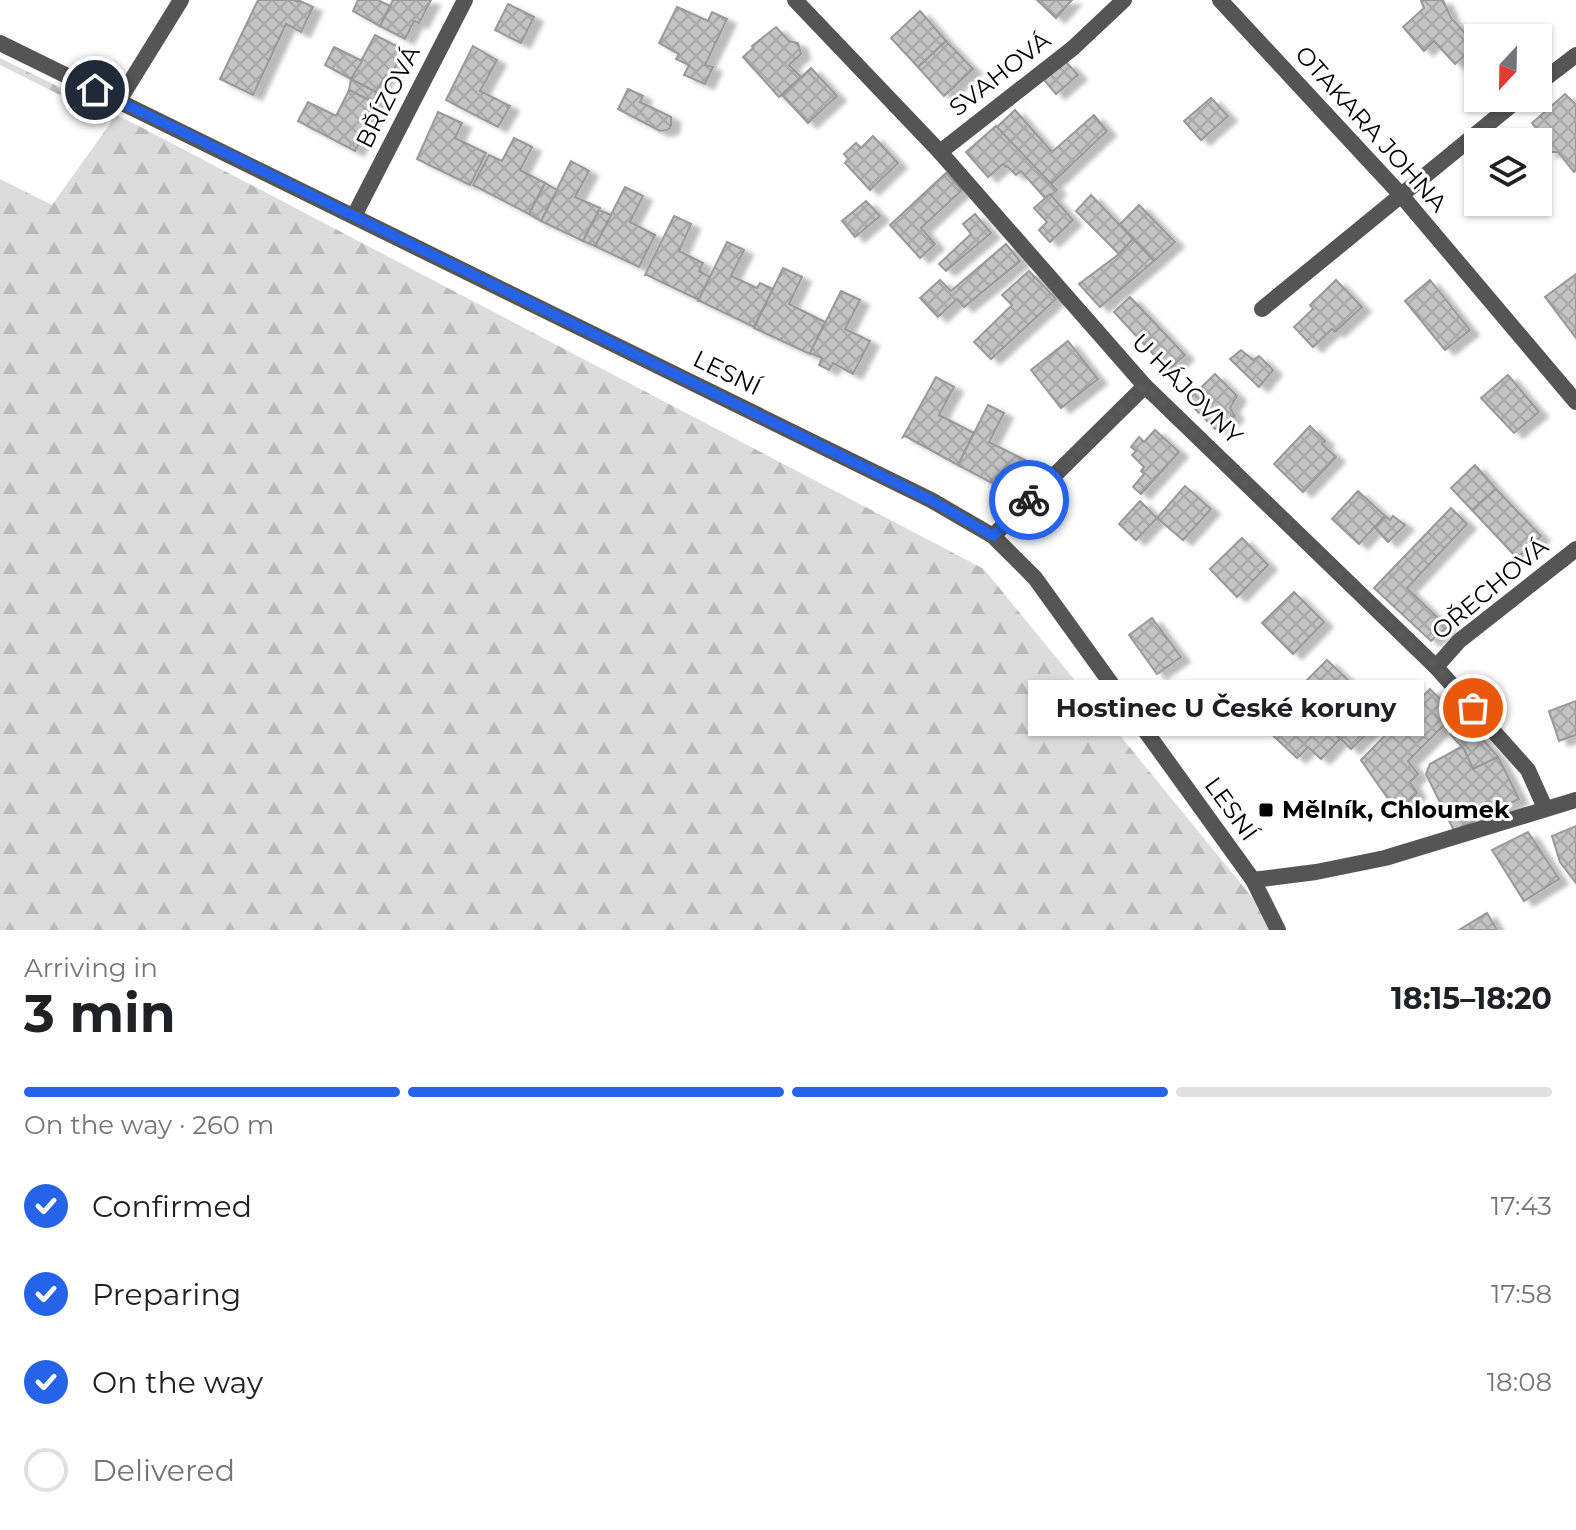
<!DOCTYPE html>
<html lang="en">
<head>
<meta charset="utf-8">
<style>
	:root { --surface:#fff; --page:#f2f2f2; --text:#202124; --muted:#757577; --line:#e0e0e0; --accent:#2563eb }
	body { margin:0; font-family:Montserrat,sans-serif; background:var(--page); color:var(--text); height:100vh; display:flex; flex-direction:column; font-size:30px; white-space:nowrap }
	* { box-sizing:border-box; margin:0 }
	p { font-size:26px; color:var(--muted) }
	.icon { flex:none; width:44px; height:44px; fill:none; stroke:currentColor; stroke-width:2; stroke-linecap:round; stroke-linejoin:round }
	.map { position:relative; height:930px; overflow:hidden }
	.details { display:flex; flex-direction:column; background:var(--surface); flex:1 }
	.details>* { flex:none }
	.needle { width:52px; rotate:202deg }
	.buttons { position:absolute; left:1464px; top:24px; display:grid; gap:16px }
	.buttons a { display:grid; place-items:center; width:88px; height:88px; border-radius:0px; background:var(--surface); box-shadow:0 2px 6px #0004; font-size:40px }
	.pin { position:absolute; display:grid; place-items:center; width:68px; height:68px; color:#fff; margin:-34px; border:4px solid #fff; border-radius:50%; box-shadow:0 2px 8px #0007 }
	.courier { position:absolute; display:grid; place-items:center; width:80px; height:80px; margin:-40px; border:6px solid #2563eb; border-radius:50%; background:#fff; color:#222; box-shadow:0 2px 10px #0007 }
	.bubble { position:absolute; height:56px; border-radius:0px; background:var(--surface); box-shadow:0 2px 6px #0004; font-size:26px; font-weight:700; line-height:56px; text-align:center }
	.overview em { font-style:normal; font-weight:700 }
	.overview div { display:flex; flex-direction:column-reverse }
	.overview { display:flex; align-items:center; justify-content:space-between; height:136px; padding:0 24px }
	h1 { font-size:52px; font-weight:700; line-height:60px }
	.bar { display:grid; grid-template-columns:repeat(4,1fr); gap:12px 8px; align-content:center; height:96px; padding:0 24px }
	.bar i { height:10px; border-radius:6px; background:var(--line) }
	.bar .active { background:var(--accent) }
	.bar p { grid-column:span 4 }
	ol { padding:0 24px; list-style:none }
	li { display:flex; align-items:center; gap:24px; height:88px }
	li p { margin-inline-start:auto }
	li .icon { padding:8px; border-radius:50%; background:var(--accent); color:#fff; stroke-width:4 }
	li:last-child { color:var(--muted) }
	li i { width:44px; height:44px; border:4px solid var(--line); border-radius:50% }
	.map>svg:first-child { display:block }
	.forest { fill:url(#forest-firs) }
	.building { fill:url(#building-cross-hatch); stroke:#999; stroke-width:2; filter:url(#shadow) }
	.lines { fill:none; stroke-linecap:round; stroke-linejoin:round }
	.minor { stroke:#555; stroke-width:16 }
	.tertiary { stroke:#555; stroke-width:16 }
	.done { stroke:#595959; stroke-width:8; stroke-dasharray:0 14.4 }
	.route { stroke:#2563eb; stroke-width:10 }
	.poi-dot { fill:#000; stroke:#fff; stroke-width:3 }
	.labels { text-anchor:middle; stroke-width:6; stroke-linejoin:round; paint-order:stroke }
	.street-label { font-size:24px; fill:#000; stroke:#fff }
	.poi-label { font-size:24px; font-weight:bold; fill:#000; stroke:#fff; text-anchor:start }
</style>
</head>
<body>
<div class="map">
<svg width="1576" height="930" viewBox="0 0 1576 930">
	<defs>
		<pattern id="forest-firs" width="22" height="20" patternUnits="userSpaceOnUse" patternTransform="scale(2)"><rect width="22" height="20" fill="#dcdcdc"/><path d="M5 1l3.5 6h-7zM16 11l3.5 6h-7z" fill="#bbb"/></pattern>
		<pattern id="building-cross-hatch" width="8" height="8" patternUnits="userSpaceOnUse" patternTransform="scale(2)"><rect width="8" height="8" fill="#c4c4c4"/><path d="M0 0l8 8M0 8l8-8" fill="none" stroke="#a7a7a7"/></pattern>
		<filter id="shadow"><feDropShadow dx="9" dy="5" stdDeviation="2" flood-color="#0004"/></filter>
	</defs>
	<rect width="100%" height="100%" fill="#fff"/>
	<polygon class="forest" points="0,58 135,124 984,569 1256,902 1273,930 0,930 0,179 52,205 112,121 0,65"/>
	<g class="building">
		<polygon points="258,0 294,0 298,2 298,0 313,7 301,32 286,24 253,95 220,79"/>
		<polygon points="358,0 378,0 390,6 380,26 353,11"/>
		<polygon points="393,0 431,0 419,23 414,21 405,39 380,26"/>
		<polygon points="1037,0 1072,0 1056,18"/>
		<polygon points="1423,0 1443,0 1451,18 1476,45 1455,64 1434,41 1424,51 1403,27 1424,8 1421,1"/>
		<polygon points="508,4 534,17 521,43 495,30"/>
		<polygon points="677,7 708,21 712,12 727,19 705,65 713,67 705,84 684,75 689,65 676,59 679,54 659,43"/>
		<polygon points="920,11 946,41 918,67 891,38"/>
		<polygon points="776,27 789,41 798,43 801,54 789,65 801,77 779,97 743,57 753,48 752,46"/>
		<polygon points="375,35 404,50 390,77 386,75 376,92 351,79"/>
		<polygon points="946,41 973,69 944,96 918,67"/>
		<polygon points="473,46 497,60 480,91 510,106 498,127 446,100"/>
		<polygon points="334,47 362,61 351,79 325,65"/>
		<polygon points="1066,62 1078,75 1056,94 1044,80"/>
		<polygon points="811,68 837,96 808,123 782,95"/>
		<polygon points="351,79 376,92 374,103 349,90"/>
		<polygon points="628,89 643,96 640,102 671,117 671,125 670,128 667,130 660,131 618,109"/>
		<polygon points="349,90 379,105 355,151 298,121 308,102 336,116"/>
		<polygon points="1565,94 1576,105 1576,170 1574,172 1558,152 1547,152 1548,142 1532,123"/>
		<polygon points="1211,98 1228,116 1201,140 1184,121"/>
		<polygon points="1015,110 1052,152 1094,115 1107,131 1050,185 997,127"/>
		<polygon points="438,112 462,123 455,138 486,153 470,185 417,159"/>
		<polygon points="996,126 1057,190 1051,195 1045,198 1021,171 1016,175 1007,166 1006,167 1003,164 988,177 966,152"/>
		<polygon points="873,136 898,163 870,190 845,163 848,159 844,154 856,143 861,148"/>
		<polygon points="514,138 532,147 520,170 545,183 529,214 473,185 489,155 502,161"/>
		<polygon points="571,161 589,171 575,197 600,208 583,241 541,221"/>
		<polygon points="946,173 962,190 921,228 935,244 920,258 890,225"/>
		<polygon points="545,183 557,190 541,221 529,214"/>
		<polygon points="625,187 643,196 630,222 655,235 639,267 595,246"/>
		<polygon points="1050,194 1073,220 1050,242 1039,230 1047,222 1034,208"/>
		<polygon points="1091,195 1133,239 1119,254 1076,211"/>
		<polygon points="866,201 880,216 855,237 842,221"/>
		<polygon points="1139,205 1175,242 1154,261 1120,224"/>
		<polygon points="599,210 611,215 595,246 583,241"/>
		<polygon points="975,214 991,233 946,271 939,264 971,234 963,224"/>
		<polygon points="674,216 691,224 679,251 703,263 699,271 710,277 699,300 647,275 645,275"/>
		<polygon points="1133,239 1154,261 1100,307 1079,284 1119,254"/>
		<polygon points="727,242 744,250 731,276 757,288 760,283 773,289 754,327 700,301 698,301"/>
		<polygon points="1006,244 1020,261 964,307 957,299 938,317 920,298 940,280 951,291"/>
		<polygon points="783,268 802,277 789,304 825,322 810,354 754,328"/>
		<polygon points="1029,271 1056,299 991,359 974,342 1012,305 1002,295"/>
		<polygon points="1576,274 1576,338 1545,297"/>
		<polygon points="1336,280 1362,307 1335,332 1332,329 1313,347 1294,327 1313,309 1310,305"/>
		<polygon points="1430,280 1470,330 1445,350 1405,301"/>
		<polygon points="841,291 860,300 845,329 870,341 853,374 833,363 829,370 819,365 822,358 810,353"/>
		<polygon points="1130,297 1185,355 1168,370 1114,312"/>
		<polygon points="1068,341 1098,379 1061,408 1031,370"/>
		<polygon points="1241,350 1253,360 1259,356 1273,370 1259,387 1230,359"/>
		<polygon points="1215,374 1237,396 1230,408 1235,416 1215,429 1187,401"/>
		<polygon points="1508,375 1539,412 1514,433 1481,398"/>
		<polygon points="936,377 954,387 939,415 974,433 958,465 905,436 903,437"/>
		<polygon points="988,405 1004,413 989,442 1029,462 1013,494 958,465"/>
		<polygon points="1310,426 1325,441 1322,444 1336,457 1303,492 1274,464"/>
		<polygon points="1155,430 1179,452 1141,494 1133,487 1144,474 1141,471 1144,467 1132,455 1136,451 1131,447 1139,437 1144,442"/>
		<polygon points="1475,465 1496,489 1472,510 1451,488"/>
		<polygon points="1185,486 1211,509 1183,540 1157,518"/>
		<polygon points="1496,489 1541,536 1517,558 1472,510"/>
		<polygon points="1358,491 1385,516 1359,544 1332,519"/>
		<polygon points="1140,501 1157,518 1136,540 1119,524"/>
		<polygon points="1451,508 1467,524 1407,588 1447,627 1431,641 1374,588"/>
		<polygon points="1385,516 1390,520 1393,516 1405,525 1388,542 1375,528"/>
		<polygon points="1242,538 1268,565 1237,597 1210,569"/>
		<polygon points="1294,592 1324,622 1293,654 1262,623"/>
		<polygon points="1152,618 1181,657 1157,674 1129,635"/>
		<polygon points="1327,660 1350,682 1326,707 1303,684"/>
		<polygon points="1430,689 1455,714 1408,761 1418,774 1410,782 1417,793 1398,813 1361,760"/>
		<polygon points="1576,701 1576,735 1559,741 1549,711"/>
		<polygon points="1285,706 1316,735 1326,725 1340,739 1321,759 1308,747 1297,758 1265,728 1272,720 1267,715 1274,707 1279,712"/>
		<polygon points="1360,709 1377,724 1351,749 1336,734"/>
		<polygon points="1466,720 1498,757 1473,769 1464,749 1450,734"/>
		<polygon points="1461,747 1464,749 1473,769 1498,757 1519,799 1454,831 1426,774 1430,764"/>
		<polygon points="1576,826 1576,883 1560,862 1552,836"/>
		<polygon points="1528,832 1559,879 1524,901 1492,850"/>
		<polygon points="1487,913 1497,930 1459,930"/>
	</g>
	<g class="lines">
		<g class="minor">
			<polyline points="795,0 940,152 1145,386 1436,667 1528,770 1545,808"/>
			<polyline points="1220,0 1401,195 1576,402"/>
			<polyline points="1538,84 1576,55"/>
			<polyline points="118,102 181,0"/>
			<polyline points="940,152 1073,48 1124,0"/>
			<polyline points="354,216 465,0"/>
			<polyline points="1262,309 1520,98"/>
			<polyline points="993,536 1145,386"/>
			<polyline points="1436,667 1459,641 1576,549"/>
			<polyline points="1253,880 1316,872 1385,858 1576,800"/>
		</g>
		<polyline class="tertiary" points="0,43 931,500 993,536 1035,578 1253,880 1278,930"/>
	</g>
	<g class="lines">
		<polyline class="done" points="1029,500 1145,386 1436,667 1473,708"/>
		<polyline class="route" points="95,90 185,133 931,500 993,536 1029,500"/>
	</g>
	<rect class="poi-dot" x="1258" y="802" width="16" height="16" rx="4"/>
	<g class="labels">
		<g class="street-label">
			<text transform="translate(1000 74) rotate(-38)" y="8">SVAHOVÁ</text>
			<text transform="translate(388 97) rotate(-63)" y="8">BŘÍZOVÁ</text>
			<text transform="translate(1371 129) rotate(48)" y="8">OTAKARA JOHNA</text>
			<text transform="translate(727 373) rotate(26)" y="8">LESNÍ</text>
			<text transform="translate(1187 389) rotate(45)" y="8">U HÁJOVNY</text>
			<text transform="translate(1490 589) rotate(-40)" y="8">OŘECHOVÁ</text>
			<text transform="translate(1231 809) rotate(54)" y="8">LESNÍ</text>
		</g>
		<g class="poi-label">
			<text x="1282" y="818">Mělník, Chloumek</text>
		</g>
	</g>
</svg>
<div class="buttons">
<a><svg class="needle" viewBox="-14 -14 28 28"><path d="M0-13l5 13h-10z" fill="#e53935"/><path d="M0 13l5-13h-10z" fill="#757577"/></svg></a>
<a><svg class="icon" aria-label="layers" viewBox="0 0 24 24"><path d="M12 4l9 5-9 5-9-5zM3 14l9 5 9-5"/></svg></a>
</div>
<div class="pin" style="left:1473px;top:708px;background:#ea580c"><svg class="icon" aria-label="bag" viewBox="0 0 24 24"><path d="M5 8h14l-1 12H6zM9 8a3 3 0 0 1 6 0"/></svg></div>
<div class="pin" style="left:95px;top:90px;background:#1f2937"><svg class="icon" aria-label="home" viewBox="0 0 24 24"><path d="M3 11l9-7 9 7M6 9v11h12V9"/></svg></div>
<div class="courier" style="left:1029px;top:500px"><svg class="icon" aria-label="bike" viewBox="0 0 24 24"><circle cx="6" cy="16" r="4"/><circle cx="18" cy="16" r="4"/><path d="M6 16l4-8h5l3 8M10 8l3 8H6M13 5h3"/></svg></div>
<div class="bubble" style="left:1028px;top:680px;width:396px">Hostinec U České koruny</div>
</div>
<section class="details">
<div class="overview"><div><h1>3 min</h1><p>Arriving in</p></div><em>18:15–18:20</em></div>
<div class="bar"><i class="active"></i><i class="active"></i><i class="active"></i><i></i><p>On the way · 260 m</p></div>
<ol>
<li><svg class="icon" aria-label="check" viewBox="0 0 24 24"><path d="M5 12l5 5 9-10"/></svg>Confirmed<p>17:43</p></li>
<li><svg class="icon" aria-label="check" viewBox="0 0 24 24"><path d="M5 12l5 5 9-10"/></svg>Preparing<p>17:58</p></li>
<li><svg class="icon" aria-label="check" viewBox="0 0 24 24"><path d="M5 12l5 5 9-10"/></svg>On the way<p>18:08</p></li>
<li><i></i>Delivered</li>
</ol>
</section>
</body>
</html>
